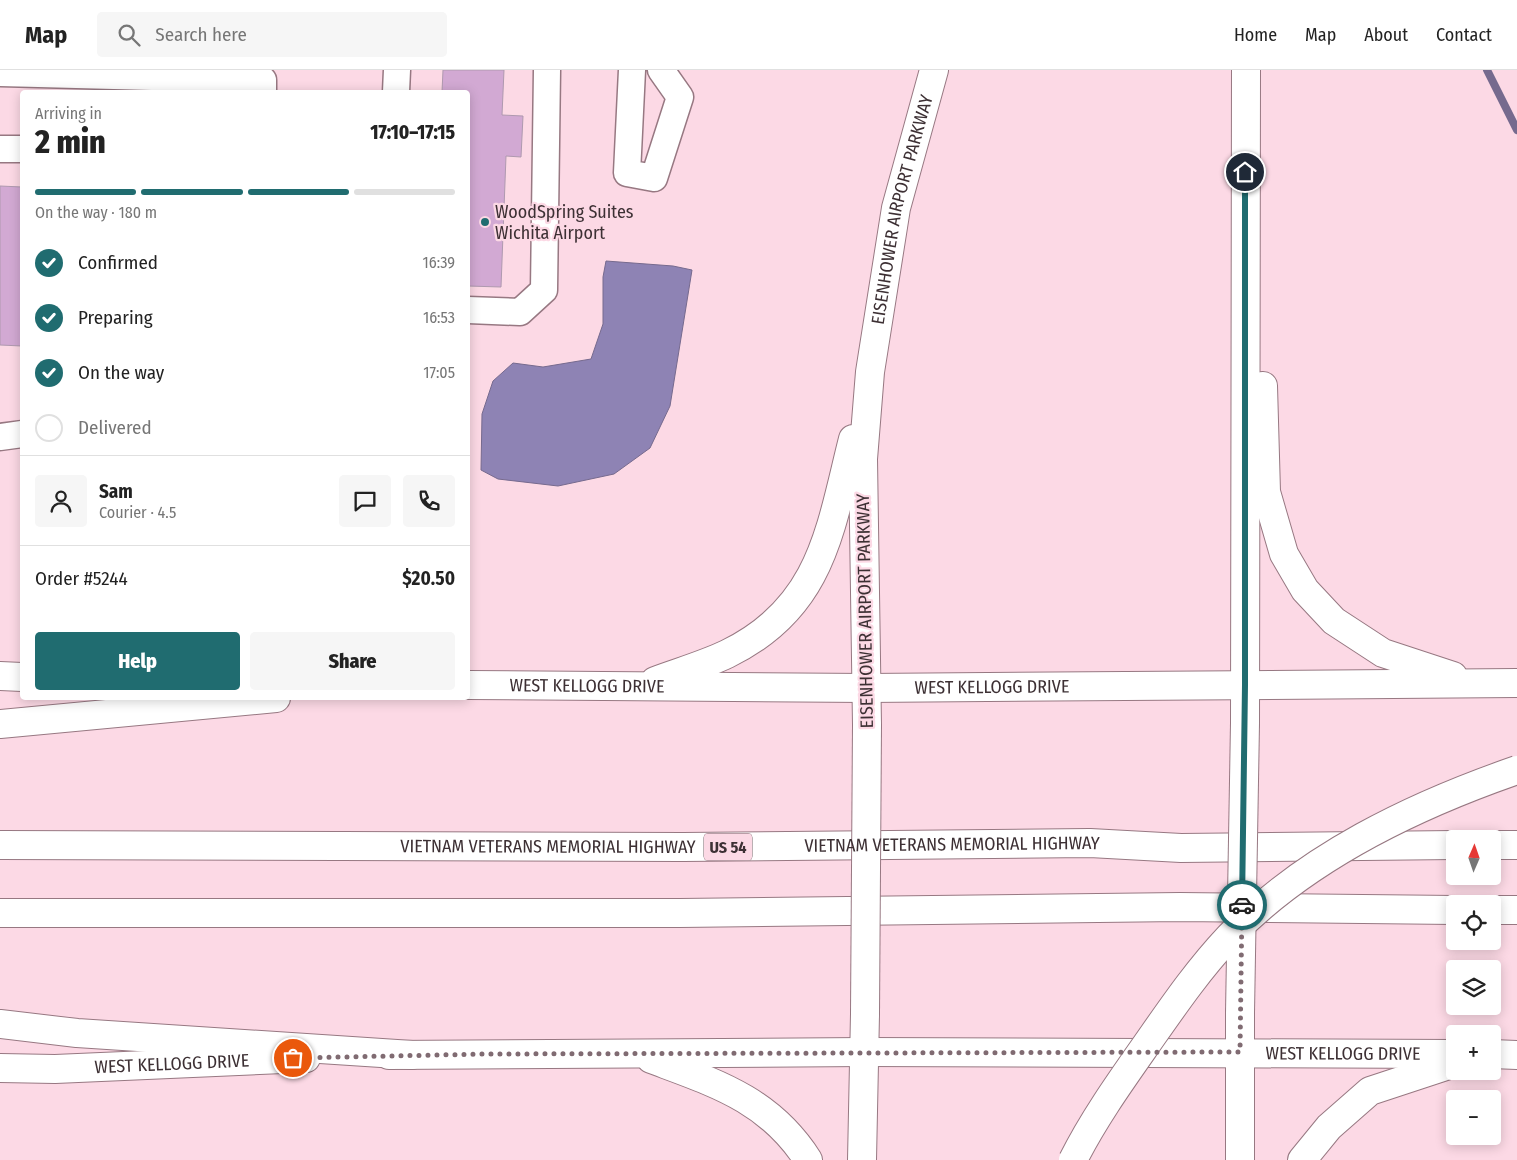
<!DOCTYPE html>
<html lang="en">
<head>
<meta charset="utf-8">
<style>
	:root { --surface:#fff; --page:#f6f6f6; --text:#222; --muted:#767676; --line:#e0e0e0; --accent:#206c70 }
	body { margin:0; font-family:"Fira Sans Condensed",sans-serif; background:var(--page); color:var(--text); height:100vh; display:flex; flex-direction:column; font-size:19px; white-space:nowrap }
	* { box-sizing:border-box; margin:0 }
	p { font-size:16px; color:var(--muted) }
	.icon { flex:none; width:28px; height:28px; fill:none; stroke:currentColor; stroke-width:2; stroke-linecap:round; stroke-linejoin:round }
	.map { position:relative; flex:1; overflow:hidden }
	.side { position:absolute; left:20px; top:20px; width:450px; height:610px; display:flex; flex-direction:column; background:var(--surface); border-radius:5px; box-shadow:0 2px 12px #0003 }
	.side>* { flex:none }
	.needle { width:32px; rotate:2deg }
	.tools { position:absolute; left:1446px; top:760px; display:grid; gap:10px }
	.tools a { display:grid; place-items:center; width:55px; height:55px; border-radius:5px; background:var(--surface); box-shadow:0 2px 12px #0003; font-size:25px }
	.pin { position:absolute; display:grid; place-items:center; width:42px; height:42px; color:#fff; margin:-21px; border:2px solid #fff; border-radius:50%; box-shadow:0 1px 5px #0007 }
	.courier { position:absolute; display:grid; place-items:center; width:50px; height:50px; margin:-25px; border:4px solid #206c70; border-radius:50%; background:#fff; color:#222; box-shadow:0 1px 6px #0007 }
	.summary em { font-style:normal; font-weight:800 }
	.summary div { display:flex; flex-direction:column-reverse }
	.summary { display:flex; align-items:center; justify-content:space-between; height:85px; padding:0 15px }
	h1 { font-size:32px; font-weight:800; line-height:38px }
	.bar { display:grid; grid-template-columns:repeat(4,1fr); gap:8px 5px; align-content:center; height:60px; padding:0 15px }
	.bar i { height:6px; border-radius:4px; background:var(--line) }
	.bar .selected { background:var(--accent) }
	.bar p { grid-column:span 4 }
	.line { display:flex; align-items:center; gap:12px; padding:0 15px; border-top:1px solid var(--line) }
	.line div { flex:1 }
	.round { display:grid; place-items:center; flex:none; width:52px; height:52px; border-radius:5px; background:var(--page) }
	ol { padding:0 15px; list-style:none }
	li { display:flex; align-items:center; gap:15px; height:55px }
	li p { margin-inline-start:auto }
	li .icon { padding:5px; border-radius:50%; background:var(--accent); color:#fff; stroke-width:4 }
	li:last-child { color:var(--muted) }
	li i { width:28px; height:28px; border:2px solid var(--line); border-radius:50% }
	.primary-button { display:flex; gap:10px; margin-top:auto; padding:10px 15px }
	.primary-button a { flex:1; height:58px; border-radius:5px; background:var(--accent); color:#fff; font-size:20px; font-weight:800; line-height:58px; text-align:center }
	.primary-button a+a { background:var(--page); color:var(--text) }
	header { display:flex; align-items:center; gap:30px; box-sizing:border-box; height:70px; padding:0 25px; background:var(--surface); border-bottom:1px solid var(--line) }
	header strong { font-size:24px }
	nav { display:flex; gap:28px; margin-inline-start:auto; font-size:18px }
	.search { width:350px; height:45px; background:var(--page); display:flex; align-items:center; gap:12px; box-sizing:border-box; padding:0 18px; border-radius:5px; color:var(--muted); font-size:19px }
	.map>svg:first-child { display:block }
	.water { fill:#8e83b4; stroke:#766a8e }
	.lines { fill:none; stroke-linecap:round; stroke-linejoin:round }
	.stream { stroke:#766a8e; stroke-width:8 }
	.building { fill:#d2a9d3; stroke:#af99af }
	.minor-casing { stroke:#977882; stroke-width:29 }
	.major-casing { stroke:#977882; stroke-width:30 }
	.highway-casing { stroke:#977882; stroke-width:30 }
	.minor { stroke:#fff; stroke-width:26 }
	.major { stroke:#fff; stroke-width:28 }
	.highway { stroke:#fff; stroke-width:28 }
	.major-bridge-casing { stroke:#977882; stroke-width:30; stroke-linecap:butt }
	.highway-bridge-casing { stroke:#977882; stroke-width:30; stroke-linecap:butt }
	.major-bridge { stroke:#fff; stroke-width:28 }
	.highway-bridge { stroke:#fff; stroke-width:28 }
	.done { stroke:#806b72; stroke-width:5; stroke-dasharray:0 9 }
	.route { stroke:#206c70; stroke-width:6 }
	.poi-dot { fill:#206c70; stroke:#fcd9e5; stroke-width:2 }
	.labels { text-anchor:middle; stroke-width:4.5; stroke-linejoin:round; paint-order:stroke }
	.shield { fill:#fcd9e5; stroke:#766369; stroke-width:1 }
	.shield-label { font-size:16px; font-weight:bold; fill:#3d3034 }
	.street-label { font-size:18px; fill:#3d3034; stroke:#fcd9e5 }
	.poi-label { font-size:18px; fill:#3d3034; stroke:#fcd9e5; text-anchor:start }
</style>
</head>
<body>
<header>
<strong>Map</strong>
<div class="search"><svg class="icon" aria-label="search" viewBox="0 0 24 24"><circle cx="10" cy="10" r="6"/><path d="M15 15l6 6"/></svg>Search here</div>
<nav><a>Home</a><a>Map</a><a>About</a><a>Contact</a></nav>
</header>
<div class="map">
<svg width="1517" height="1090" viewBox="0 0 1517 1090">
	<rect width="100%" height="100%" fill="#fcd9e5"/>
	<polygon class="water" points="606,191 673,196 692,200 670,336 650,378 614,404 558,416 498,409 481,400 482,344 493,311 513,293 543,297 591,289 603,254 603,207"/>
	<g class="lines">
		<polyline class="stream" points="1487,0 1517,60"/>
	</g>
	<g class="building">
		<polygon points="443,0 504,0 502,45 523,46 521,87 506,86 501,217 468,216 468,22 442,22"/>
		<polygon points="0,116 22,117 22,276 0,275"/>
	</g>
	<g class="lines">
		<g class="minor-casing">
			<g id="minor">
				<polyline points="632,0 627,103 654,108 680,27 661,0"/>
				<polyline points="0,3 263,10 263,22"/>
				<polyline points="396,22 397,0"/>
				<polyline points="0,79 22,79"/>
				<polyline points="468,240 520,242 544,220 547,0"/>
				<polyline points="0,367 22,364"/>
			</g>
		</g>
		<g class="major-casing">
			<g id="major">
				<polyline points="1263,316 1266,422 1284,484 1305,520 1334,551 1383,583 1453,606"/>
				<polyline points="0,606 22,607"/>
				<path d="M655,611C679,602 704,595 727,584C822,538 830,460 853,369"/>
				<path id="s1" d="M468,615L867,618L1517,613"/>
				<polyline points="1245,653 1246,0"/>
				<path id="s2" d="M867,655L863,389L870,302L896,138L934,0"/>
				<polyline points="1492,984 1517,985"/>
				<path id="s3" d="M389,985L865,982L1455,984"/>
				<path d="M651,989C715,1013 769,1029 808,1090"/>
				<path id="s4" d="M0,998L55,999L306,988"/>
				<polyline points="862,1090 865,944"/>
				<polyline points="1240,1090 1240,943"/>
				<polyline points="1302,1090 1329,1057 1370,1021 1455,993"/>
			</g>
		</g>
		<g class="highway-casing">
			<g id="highway">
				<polyline points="0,654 276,628"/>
				<path id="s5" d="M0,775L683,777L1090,773L1181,778L1455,775"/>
				<polyline points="1492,775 1517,775"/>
				<polyline points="1492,840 1517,840"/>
				<polyline points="0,843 680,843 1180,837 1455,840"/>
				<polyline points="0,954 77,963 412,985"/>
			</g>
		</g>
		<use href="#minor" class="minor"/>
		<use href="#major" class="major"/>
		<use href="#highway" class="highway"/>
		<g class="major-bridge-casing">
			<g id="major-bridge">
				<polyline points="1240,943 1245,653"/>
				<polyline points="865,944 867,655"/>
			</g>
		</g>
		<g class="highway-bridge-casing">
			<path id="highway-bridge" d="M1073,1090C1093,1050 1120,1012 1146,975C1172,938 1197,901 1229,867C1306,787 1413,736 1517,700"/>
		</g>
		<use href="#major-bridge" class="major-bridge"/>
		<use href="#highway-bridge" class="highway-bridge"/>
	</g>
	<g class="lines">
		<polyline class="done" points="293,988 486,984 1240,982 1242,835"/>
		<polyline class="route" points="1242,835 1245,615 1245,102"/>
	</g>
	<circle class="poi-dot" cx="485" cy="152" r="5"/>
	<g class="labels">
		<rect class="shield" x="704" y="763.5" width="48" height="27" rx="4"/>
		<g class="shield-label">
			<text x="728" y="783">US 54</text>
		</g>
		<g class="street-label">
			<text dy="6" stroke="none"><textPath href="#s2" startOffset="519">EISENHOWER AIRPORT PARKWAY</textPath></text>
			<text transform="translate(865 541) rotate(-91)" y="6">EISENHOWER AIRPORT PARKWAY</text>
			<text dy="6" stroke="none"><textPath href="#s1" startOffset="119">WEST KELLOGG DRIVE</textPath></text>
			<text dy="6" stroke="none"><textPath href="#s1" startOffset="524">WEST KELLOGG DRIVE</textPath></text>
			<text dy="6" stroke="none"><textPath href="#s5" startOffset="952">VIETNAM VETERANS MEMORIAL HIGHWAY</textPath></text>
			<text dy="6" stroke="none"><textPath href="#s5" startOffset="548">VIETNAM VETERANS MEMORIAL HIGHWAY</textPath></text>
			<text dy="6" stroke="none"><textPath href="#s3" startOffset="954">WEST KELLOGG DRIVE</textPath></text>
			<text dy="6" stroke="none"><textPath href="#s4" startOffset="172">WEST KELLOGG DRIVE</textPath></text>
		</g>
		<g class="poi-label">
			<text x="495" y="148">WoodSpring Suites<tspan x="495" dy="21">Wichita Airport</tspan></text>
		</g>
	</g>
</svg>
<div class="tools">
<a><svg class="needle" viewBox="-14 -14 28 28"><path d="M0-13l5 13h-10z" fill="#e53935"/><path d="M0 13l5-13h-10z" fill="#767676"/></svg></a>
<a><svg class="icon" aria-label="locate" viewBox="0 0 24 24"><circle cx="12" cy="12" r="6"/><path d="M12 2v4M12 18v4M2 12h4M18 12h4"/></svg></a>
<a><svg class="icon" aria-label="layers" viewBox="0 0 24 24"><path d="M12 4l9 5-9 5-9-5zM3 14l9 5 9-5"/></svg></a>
<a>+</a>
<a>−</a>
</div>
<div class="pin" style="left:293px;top:988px;background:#ea580c"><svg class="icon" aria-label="bag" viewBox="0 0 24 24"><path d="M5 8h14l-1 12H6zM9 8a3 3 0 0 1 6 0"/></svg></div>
<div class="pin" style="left:1245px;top:102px;background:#1f2937"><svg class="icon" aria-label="home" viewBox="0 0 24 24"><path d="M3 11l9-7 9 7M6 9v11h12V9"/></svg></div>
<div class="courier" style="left:1242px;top:835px"><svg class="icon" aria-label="car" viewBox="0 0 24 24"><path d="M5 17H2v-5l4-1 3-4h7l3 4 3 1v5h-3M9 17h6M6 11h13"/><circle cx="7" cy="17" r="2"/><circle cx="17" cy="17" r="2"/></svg></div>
<section class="side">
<div class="summary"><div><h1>2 min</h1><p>Arriving in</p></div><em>17:10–17:15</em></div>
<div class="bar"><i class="selected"></i><i class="selected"></i><i class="selected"></i><i></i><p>On the way · 180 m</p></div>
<ol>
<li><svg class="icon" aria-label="check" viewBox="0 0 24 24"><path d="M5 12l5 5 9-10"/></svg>Confirmed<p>16:39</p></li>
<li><svg class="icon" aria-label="check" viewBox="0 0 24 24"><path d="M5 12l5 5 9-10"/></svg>Preparing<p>16:53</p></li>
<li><svg class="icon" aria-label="check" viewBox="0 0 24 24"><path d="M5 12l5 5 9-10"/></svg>On the way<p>17:05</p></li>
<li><i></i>Delivered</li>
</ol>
<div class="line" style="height:90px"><a class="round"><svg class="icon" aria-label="person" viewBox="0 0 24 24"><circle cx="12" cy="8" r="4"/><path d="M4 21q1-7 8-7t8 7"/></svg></a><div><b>Sam</b><p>Courier · 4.5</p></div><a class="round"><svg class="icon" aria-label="chat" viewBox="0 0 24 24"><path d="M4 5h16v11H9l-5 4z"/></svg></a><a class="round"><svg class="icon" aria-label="phone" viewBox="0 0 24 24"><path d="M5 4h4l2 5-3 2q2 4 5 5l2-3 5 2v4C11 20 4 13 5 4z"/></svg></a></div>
<div class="line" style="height:65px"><div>Order #5244</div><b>$20.50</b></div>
<div class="primary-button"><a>Help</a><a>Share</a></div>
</section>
</div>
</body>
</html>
